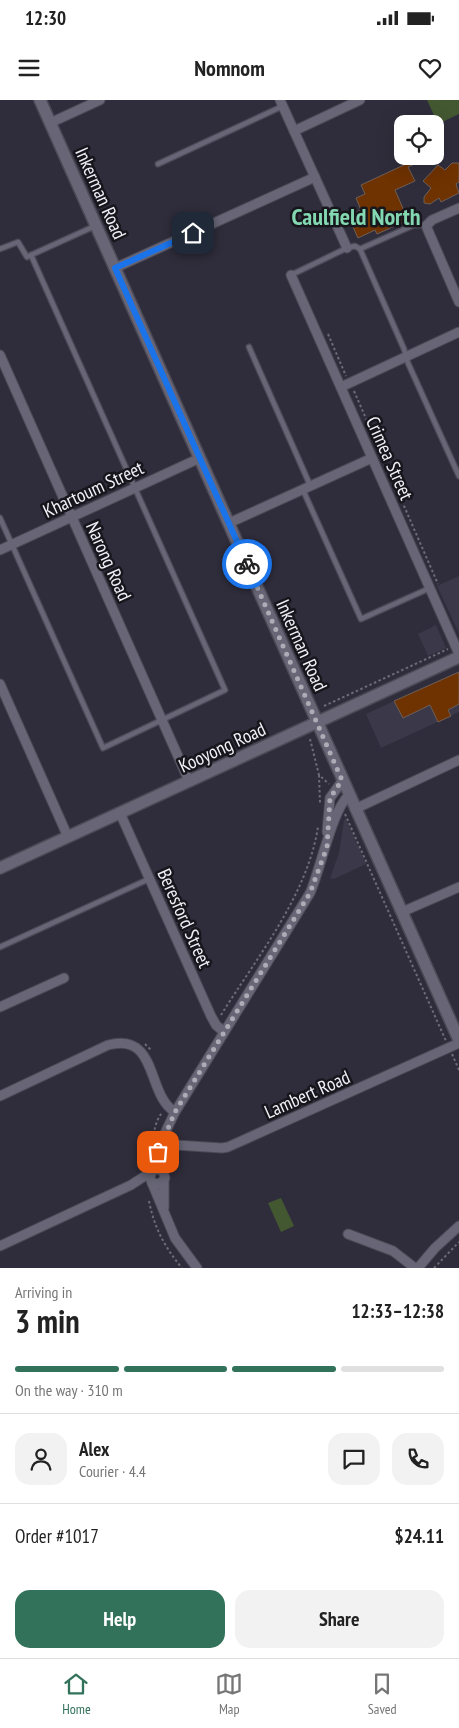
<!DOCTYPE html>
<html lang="en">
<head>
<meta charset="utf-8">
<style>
	:root { --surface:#fff; --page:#f2f2f2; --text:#222; --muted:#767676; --line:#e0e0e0; --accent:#32725a }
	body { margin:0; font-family:"PT Sans Narrow",sans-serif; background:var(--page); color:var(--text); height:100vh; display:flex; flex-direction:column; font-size:19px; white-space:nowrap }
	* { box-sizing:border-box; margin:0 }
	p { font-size:16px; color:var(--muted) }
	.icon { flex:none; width:28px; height:28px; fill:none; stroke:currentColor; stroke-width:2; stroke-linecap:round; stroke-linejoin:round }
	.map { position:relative; height:1168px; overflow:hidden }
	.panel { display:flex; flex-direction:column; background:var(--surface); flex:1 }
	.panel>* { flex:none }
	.buttons { position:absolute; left:394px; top:15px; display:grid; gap:10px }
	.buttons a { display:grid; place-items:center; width:50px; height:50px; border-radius:10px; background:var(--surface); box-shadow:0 5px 20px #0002; font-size:25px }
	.pin { position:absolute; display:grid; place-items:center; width:42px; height:42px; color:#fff; margin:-21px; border-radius:10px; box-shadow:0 2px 8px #0006 }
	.courier { position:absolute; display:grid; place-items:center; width:50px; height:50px; margin:-25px; border:4px solid #1a73e8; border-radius:50%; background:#fff; color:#222; box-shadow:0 1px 6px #0007 }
	.summary em { font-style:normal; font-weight:600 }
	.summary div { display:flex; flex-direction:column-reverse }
	.summary { display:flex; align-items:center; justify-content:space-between; height:85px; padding:0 15px }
	h1 { font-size:32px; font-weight:600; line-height:38px }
	.bar { display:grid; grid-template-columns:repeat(4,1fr); gap:8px 5px; align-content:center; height:60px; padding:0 15px }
	.bar i { height:6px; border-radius:4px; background:var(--line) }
	.bar .current { background:var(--accent) }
	.bar p { grid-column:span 4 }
	.line { display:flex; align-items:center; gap:12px; padding:0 15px; border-top:1px solid var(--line) }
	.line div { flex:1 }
	.round { display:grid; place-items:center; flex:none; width:52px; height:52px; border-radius:15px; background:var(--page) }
	.primary-button { display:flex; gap:10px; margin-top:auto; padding:10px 15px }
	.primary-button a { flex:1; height:58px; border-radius:15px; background:var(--accent); color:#fff; font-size:20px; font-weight:600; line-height:58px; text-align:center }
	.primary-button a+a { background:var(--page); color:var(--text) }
	.status { display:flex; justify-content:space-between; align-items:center; height:35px; padding:0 25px; background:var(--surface); direction:ltr }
	.status svg { height:14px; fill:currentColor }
	header { display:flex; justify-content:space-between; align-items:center; height:65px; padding:0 15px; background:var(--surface); font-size:22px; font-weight:600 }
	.dock { display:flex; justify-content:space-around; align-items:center; height:70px; border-top:1px solid var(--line); background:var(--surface); font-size:14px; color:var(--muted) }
	.dock a { display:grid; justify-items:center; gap:2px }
	.dock .current { color:var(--accent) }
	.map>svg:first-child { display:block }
	.commercial { fill:#3a3849 }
	.green { fill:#435831 }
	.building { fill:#6f3201; stroke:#6f5f56 }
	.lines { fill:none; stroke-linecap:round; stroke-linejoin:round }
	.service-casing { stroke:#4b4a56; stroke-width:7 }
	.minor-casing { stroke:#4b4a56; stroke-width:11 }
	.tertiary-casing { stroke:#4b4a56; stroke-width:14 }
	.path { stroke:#6d6b78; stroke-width:2; stroke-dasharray:2.5 2.5; stroke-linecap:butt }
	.service { stroke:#686676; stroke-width:4.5 }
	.minor { stroke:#686676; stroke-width:9 }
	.tertiary { stroke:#686676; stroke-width:11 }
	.done { stroke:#adacb6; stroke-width:5; stroke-dasharray:0 9 }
	.route { stroke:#1a73e8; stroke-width:6 }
	.labels { text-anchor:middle; stroke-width:5; stroke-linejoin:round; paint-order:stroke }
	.street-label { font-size:19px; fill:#f1f0f9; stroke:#17161c }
	.district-label { font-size:24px; font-weight:bold; fill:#83d8b2; stroke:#17161c }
</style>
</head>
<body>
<div class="status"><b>12:30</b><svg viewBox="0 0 49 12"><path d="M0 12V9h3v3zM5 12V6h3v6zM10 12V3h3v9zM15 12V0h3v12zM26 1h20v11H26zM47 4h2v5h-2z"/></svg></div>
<header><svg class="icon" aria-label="menu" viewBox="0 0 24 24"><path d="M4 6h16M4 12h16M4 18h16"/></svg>Nomnom<svg class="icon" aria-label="heart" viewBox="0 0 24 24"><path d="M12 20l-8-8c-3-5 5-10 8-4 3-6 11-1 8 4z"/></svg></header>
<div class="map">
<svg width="459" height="1168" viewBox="0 0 459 1168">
	<rect width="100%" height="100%" fill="#2f2d3b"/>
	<g class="commercial">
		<polygon points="459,476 459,533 437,486"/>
		<polygon points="436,525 446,548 428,556 418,534"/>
		<polygon points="455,573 459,581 459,612 381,648 366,614"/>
		<polygon points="346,719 366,764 334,779 330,778 339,753 344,720"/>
	</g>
	<g class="green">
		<polygon points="427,0 459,0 459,14 438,24"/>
		<polygon points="281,1098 294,1126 281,1132 268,1103"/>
	</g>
	<g class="building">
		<polygon points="402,56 431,56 408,67 415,81 395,90 408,120 377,134 375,130 358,138 348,116 361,110 356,98 365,94 361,85 406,64"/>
		<polygon points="452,63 459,63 459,82 456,84 459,93 441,102 439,98 430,104 424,103 424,97 431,88 423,81 438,65 445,70"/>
		<polygon points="459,572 459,604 448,610 451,616 438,622 430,605 403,618 394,601"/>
	</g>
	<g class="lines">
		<g class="service-casing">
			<g id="service">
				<polyline points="158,64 283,6"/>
				<polyline points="0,149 18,142 27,157 31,155"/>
				<polyline points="360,149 414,125 427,125"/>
				<polyline points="291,175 347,148 355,146 360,149 404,249 408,263 459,376"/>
				<polyline points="249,247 310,385"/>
				<polyline points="303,390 361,519 430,488"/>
				<polyline points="0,418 103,648 225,590 31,155 95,126"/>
				<polyline points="0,847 149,779"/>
			</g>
		</g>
		<g class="minor-casing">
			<g id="minor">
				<polyline points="280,0 347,148"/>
				<polyline points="50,23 100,0"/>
				<polyline points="294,31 360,0"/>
				<polyline points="459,108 432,120 427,125 427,128 459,202"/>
				<polyline points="115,168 315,77"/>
				<polyline points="291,175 459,554"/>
				<polyline points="0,255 189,681"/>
				<polyline points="341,287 459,232"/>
				<polyline points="229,423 372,358"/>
				<polyline points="0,450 200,358"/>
				<polyline points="0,584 68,737"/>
				<polyline points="355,709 459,660"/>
				<polyline points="120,713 211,916 216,925 224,932"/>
				<polyline points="327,732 330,698 343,680"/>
				<polyline points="402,812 459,787"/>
				<polyline points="0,907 64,878"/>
				<path d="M0,996L108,945C159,932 146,995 175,1012"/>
				<polyline points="163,1041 175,1045 222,1048 228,1047 459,943"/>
				<path d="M152,1071L164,1035L175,1012L310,793C321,768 332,710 349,695"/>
				<polyline points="163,1071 156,1069 152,1071 150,1077 152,1083 160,1084 165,1078 161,1064 164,1049"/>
				<polyline points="152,1083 175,1138 197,1168"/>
				<polyline points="164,1108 164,1081"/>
				<polyline points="348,1134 393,1151 415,1168"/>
				<polyline points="0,1146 131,1085 151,1072"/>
				<polyline points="418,1168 435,1148 459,1126"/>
			</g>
		</g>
		<g class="tertiary-casing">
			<g id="tertiary">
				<polyline points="40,0 459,940"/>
				<polyline points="0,768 459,557"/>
			</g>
		</g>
		<g class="path">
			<polyline points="328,234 346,276"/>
			<polyline points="354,291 438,484"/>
			<polyline points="324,606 448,549"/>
			<polyline points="310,639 319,675 329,684"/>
			<polyline points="319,675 320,703"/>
			<polyline points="345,714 446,941"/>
			<path d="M221,915C257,857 307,796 318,727"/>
			<polyline points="145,944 152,951"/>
			<polyline points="452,954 459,970"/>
			<polyline points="149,1049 157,1021 162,1012"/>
			<path d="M149,1101C154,1127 165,1148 182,1168"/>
			<polyline points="434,1168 459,1142"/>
		</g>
		<use href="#service" class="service"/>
		<use href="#minor" class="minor"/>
		<use href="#tertiary" class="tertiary"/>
	</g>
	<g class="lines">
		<polyline class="done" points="158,1052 175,1012 310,793 327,747 330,698 342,680 247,464"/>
		<polyline class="route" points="193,133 115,168 247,464"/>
	</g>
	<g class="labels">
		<g class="street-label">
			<text transform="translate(101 93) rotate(66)" y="7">Inkerman Road</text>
			<text transform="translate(390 358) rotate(66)" y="7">Crimea Street</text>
			<text transform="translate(93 389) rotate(-25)" y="7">Khartoum Street</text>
			<text transform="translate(109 461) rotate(66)" y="7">Narong Road</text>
			<text transform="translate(302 545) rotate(66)" y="7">Inkerman Road</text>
			<text transform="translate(222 647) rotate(-25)" y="7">Kooyong Road</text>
			<text transform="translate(185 818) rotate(66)" y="7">Beresford Street</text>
			<text transform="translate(307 994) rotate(-24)" y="7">Lambert Road</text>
		</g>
		<g class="district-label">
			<text x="356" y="125">Caulfield North</text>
		</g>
	</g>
</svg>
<div class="buttons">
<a><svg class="icon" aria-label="locate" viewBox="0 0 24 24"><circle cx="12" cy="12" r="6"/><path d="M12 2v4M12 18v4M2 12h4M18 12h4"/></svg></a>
</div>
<div class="pin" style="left:158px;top:1052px;background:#ea580c"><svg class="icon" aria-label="bag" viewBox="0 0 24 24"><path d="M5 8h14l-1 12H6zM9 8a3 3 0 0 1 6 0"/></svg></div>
<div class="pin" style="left:193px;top:133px;background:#1f2937"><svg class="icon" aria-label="home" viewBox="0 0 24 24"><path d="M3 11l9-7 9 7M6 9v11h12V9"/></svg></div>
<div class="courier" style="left:247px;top:464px"><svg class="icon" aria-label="bike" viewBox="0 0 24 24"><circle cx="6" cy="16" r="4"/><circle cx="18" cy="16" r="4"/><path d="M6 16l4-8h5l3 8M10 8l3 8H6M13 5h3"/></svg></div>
</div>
<section class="panel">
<div class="summary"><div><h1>3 min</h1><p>Arriving in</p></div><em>12:33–12:38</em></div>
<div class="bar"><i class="current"></i><i class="current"></i><i class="current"></i><i></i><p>On the way · 310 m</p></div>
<div class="line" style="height:90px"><a class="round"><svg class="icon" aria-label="person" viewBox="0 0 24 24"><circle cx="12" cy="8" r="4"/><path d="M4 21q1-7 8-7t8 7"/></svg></a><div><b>Alex</b><p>Courier · 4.4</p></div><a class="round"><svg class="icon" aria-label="chat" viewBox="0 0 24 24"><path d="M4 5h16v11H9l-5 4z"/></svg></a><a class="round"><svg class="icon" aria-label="phone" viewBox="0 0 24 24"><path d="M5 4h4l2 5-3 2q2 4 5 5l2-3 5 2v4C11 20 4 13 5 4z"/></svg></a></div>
<div class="line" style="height:65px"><div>Order #1017</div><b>$24.11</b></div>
<div class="primary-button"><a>Help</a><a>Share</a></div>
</section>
<nav class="dock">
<a class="current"><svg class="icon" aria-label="home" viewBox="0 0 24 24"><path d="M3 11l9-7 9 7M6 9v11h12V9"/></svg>Home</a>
<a><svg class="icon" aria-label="map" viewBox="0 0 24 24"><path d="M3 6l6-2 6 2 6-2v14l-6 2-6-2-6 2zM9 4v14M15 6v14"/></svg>Map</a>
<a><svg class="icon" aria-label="saved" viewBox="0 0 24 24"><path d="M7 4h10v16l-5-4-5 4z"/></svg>Saved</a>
</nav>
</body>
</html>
